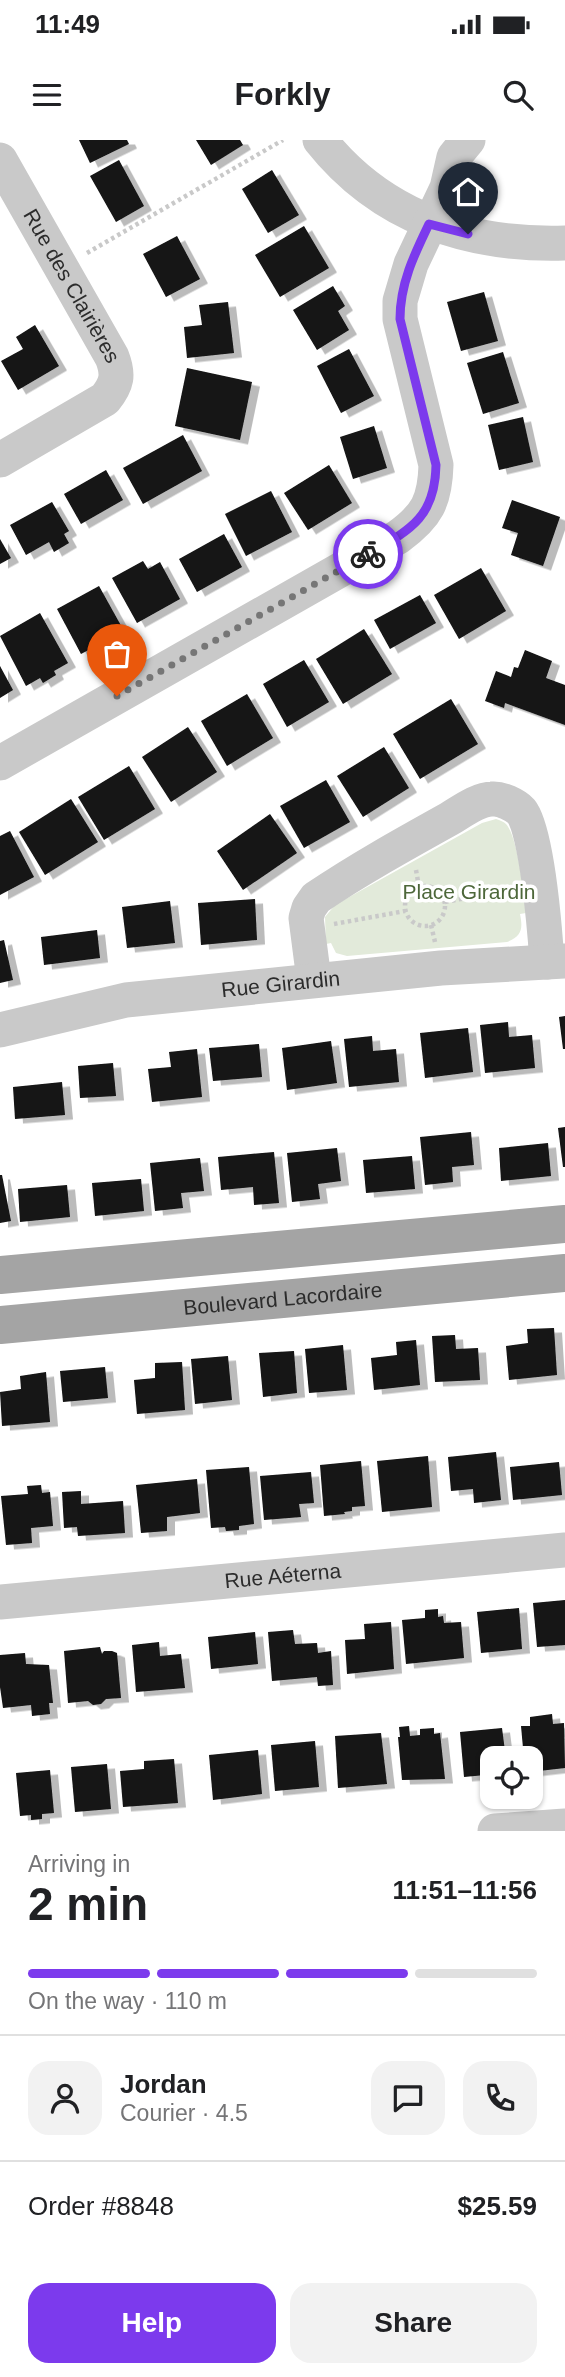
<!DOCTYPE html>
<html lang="en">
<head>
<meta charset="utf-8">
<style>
	:root { --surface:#fff; --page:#f2f2f2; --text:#202124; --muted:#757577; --line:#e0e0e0; --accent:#7c3aed }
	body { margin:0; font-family:Helvetica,sans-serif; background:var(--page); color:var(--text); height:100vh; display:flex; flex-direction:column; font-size:26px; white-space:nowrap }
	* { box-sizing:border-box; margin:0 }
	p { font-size:23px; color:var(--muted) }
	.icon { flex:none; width:38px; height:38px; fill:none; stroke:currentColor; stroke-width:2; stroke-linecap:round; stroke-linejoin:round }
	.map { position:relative; height:1691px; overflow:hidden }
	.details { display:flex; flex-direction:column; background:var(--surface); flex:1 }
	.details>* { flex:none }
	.buttons { position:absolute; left:480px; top:1606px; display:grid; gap:14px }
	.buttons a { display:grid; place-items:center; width:63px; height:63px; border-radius:14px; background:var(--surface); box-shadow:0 2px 5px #0004; font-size:35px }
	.pin { position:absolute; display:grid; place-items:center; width:60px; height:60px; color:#fff; margin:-72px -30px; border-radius:50% 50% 50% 0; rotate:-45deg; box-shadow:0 0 7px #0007 }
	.pin .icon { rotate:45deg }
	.courier { position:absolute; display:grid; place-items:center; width:70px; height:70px; margin:-35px; border:5px solid #7c3aed; border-radius:50%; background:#fff; color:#222; box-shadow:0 2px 9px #0007 }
	.summary em { font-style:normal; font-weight:700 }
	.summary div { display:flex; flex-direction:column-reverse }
	.summary { display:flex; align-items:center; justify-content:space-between; height:119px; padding:0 28px }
	h1 { font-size:46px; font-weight:700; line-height:52px }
	.bar { display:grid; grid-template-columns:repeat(4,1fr); gap:10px 7px; align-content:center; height:84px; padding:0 28px }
	.bar i { height:9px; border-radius:5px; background:var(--line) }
	.bar .on { background:var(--accent) }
	.bar p { grid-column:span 4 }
	.line { display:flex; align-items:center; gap:18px; padding:0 28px; border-top:2px solid var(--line) }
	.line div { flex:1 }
	.round { display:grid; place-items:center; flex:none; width:74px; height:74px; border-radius:21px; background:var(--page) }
	.primary-button { display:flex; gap:14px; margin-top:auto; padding:14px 28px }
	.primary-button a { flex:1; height:80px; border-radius:21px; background:var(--accent); color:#fff; font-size:28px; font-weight:700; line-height:80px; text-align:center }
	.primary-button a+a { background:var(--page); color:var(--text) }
	.status { display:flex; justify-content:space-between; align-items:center; height:49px; padding:0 35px; background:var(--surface); direction:ltr }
	.status svg { height:19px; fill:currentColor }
	header { display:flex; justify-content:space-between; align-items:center; height:91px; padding:0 28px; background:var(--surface); font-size:32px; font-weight:700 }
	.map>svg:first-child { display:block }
	.green { fill:#e2eada }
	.building { fill:#131313; filter:url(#shadow) }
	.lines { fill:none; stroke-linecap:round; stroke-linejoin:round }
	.path { stroke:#c9c9c9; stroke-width:4.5; stroke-dasharray:3.5 3.5; stroke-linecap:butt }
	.minor { stroke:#c9c9c9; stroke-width:35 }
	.major { stroke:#a4a4a4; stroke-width:38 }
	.done { stroke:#767676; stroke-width:7; stroke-dasharray:0 12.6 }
	.route { stroke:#7c3aed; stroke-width:9 }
	.labels { text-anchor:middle; stroke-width:7; stroke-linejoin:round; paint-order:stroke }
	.street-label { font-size:21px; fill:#2c2c2c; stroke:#fff }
	.park-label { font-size:21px; fill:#4d673a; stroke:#fff }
</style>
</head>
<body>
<div class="status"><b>11:49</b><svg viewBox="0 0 49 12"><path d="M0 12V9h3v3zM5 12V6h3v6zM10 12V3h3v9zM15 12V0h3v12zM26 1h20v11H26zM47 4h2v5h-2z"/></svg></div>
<header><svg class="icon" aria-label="menu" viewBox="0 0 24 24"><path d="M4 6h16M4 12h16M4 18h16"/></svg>Forkly<svg class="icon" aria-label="search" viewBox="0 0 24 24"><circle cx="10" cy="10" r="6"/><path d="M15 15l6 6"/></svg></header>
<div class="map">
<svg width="565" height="1691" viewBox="0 0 565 1691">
	<defs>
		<filter id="shadow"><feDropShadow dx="8" dy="4.5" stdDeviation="0" flood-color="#0004"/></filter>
	</defs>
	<rect width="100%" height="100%" fill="#fff"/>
	<path class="green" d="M496,679C500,680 504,682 506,684C518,697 524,755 526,773L520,774C523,789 522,796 507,802L347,816L336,813L331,803L326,804L325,777L335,765L482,683Z"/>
	<g class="building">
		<polygon points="79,0 127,0 129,4 90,23"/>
		<polygon points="196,0 240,0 243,5 211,25"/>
		<polygon points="119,20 144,66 116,82 90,36"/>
		<polygon points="272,30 299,75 268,93 242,49"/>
		<polygon points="304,86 329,128 280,157 255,115"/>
		<polygon points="177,96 200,139 166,157 143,114"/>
		<polygon points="333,146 345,166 338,171 349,190 317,210 293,170"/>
		<polygon points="484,152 498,201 461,211 447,162"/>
		<polygon points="228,162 234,213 187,218 184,187 202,185 199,165"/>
		<polygon points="35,185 59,226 18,250 1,221 23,209 16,197"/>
		<polygon points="349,209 374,256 341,273 317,226"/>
		<polygon points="503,212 519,263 483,274 467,223"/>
		<polygon points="187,228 252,242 240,300 175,286"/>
		<polygon points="523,277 533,322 499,330 488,285"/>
		<polygon points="374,286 387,328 353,339 340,297"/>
		<polygon points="183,295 202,331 143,364 123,328"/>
		<polygon points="329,325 352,363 308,390 284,353"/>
		<polygon points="106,330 123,360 81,384 64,354"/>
		<polygon points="271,351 292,392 246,416 225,374"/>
		<polygon points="512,360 560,377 543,426 511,415 518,393 502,388"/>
		<polygon points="52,362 69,391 64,394 69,403 54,412 49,402 26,415 10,385"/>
		<polygon points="224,394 242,427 197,452 179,419"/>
		<polygon points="0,399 11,418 0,424"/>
		<polygon points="143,421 148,429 160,422 180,459 137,483 112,438"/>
		<polygon points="481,428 506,471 459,499 434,455"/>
		<polygon points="99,446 124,491 81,514 57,469"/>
		<polygon points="420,455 436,483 390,509 374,480"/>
		<polygon points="40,473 68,523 54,531 56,535 43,543 40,538 26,546 0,496"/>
		<polygon points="364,489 392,534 343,564 316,519"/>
		<polygon points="525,510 552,521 546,538 565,545 565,585 505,563 504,568 485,561 496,531 511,537 514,527 518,528"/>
		<polygon points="304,520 329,562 287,587 263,544"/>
		<polygon points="0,526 13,550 0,558"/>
		<polygon points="247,554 273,598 227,626 201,581"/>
		<polygon points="451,559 478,604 420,639 393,594"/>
		<polygon points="188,587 217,632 171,662 142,617"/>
		<polygon points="384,607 409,648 363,677 337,636"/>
		<polygon points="129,626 155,669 104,700 78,657"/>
		<polygon points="326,640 350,682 304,708 280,666"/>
		<polygon points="71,659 98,702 45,735 19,692"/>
		<polygon points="270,674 297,713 243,750 217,711"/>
		<polygon points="10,691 34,737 0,755 0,696"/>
		<polygon points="255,759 257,800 201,805 198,763"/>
		<polygon points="170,761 175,803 127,808 122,767"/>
		<polygon points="97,790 100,818 44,825 41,797"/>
		<polygon points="4,800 13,840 0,843 0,801"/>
		<polygon points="565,876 565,909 563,909 559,877"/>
		<polygon points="508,882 509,897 532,895 535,928 485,933 480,885"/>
		<polygon points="468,888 473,932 425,938 420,893"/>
		<polygon points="372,896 373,911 396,909 399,942 349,947 344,899"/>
		<polygon points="331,901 337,943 287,950 282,908"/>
		<polygon points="259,904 262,937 213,941 209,908"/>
		<polygon points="197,909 202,957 152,962 148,929 171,927 169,912"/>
		<polygon points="113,923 116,956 80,958 78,926"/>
		<polygon points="62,942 65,975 15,979 13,947"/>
		<polygon points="565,987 565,1027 563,1027 558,988"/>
		<polygon points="471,992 474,1025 452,1027 453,1042 425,1045 420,997"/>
		<polygon points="548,1003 551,1036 501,1041 499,1008"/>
		<polygon points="337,1008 341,1041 318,1044 320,1059 292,1062 287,1013"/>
		<polygon points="274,1012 279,1063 254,1065 253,1047 221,1050 218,1017"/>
		<polygon points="412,1016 415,1049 366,1053 363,1020"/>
		<polygon points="200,1018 204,1051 181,1053 183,1068 155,1071 150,1023"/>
		<polygon points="0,1035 2,1035 11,1081 0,1083"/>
		<polygon points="141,1039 144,1071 95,1076 92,1043"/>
		<polygon points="67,1045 70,1077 20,1082 18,1049"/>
		<polygon points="554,1188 557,1235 509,1240 506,1206 528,1203 527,1189"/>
		<polygon points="455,1195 456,1209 478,1208 480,1240 435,1242 432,1196"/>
		<polygon points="416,1200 420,1245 374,1250 371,1218 397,1215 396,1202"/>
		<polygon points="343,1205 347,1250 309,1253 305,1209"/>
		<polygon points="294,1211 297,1253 263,1257 259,1213"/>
		<polygon points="228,1216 232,1260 195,1264 191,1219"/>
		<polygon points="182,1222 185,1270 137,1274 134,1240 155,1238 155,1223"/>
		<polygon points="105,1227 108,1258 63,1262 60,1231"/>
		<polygon points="46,1232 50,1282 2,1286 0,1252 21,1249 20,1236"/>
		<polygon points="496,1312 501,1360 474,1363 473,1349 451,1351 448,1317"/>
		<polygon points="428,1316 432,1367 382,1372 377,1321"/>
		<polygon points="361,1321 365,1366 352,1367 352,1371 344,1372 345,1374 324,1376 320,1325"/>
		<polygon points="559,1322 562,1355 513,1360 510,1327"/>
		<polygon points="249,1327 254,1384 239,1386 239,1390 226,1391 225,1387 211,1388 206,1330"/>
		<polygon points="311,1332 314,1363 299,1364 301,1377 264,1380 260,1336"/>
		<polygon points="197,1339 200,1373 167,1377 167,1391 141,1393 136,1345"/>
		<polygon points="41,1345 42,1353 50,1352 53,1386 31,1388 32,1403 6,1405 1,1356 28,1354 27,1346"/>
		<polygon points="81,1351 81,1364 123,1361 125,1393 78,1396 77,1387 64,1388 62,1352"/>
		<polygon points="565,1460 565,1505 537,1507 533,1463"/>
		<polygon points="519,1468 522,1509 481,1513 477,1472"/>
		<polygon points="438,1469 438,1477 443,1476 444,1483 461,1482 464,1518 406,1524 402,1480 425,1478 425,1470"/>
		<polygon points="391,1482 394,1529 347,1534 345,1500 365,1499 364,1484"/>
		<polygon points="293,1490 295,1504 317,1503 318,1513 331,1511 333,1545 318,1546 317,1537 272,1541 268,1492"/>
		<polygon points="255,1492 258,1524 211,1529 208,1497"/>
		<polygon points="159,1502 160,1516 181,1514 185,1548 136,1552 132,1505"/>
		<polygon points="100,1507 102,1514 104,1511 112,1511 117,1513 121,1558 106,1559 101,1564 93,1565 88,1561 68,1563 64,1511"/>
		<polygon points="25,1513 26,1524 49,1525 53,1563 49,1563 50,1574 32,1576 31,1565 3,1568 0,1547 0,1515"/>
		<polygon points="552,1574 553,1584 564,1583 565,1628 530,1632 530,1619 524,1619 521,1586 530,1586 530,1577"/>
		<polygon points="409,1586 410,1596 420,1595 420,1589 434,1588 434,1594 440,1593 445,1639 402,1640 398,1597 400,1597 399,1587"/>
		<polygon points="502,1588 506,1619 492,1619 492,1632 485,1633 485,1635 464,1637 460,1592"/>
		<polygon points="381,1593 387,1644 338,1648 335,1596"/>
		<polygon points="315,1601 319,1647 275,1651 271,1605"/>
		<polygon points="258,1610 262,1654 213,1660 209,1615"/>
		<polygon points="174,1619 178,1663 123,1667 120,1631 144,1629 144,1621"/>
		<polygon points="107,1624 111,1669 75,1672 71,1627"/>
		<polygon points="50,1630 54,1673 42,1674 42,1679 31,1680 31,1675 20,1676 16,1633"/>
	</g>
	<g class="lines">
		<g class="path">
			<polyline points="87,113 283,0"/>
			<polyline points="416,730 419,747"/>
			<circle cx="425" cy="766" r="20"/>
			<polyline points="445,762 513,749"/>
			<polyline points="334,784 405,771"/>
			<polyline points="431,785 435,802"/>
		</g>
		<g class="minor">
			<path d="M320,0C381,77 468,106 565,103"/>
			<path id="s1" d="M0,20L112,217C119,235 117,244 105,259L0,320"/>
			<path d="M0,623L398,397C427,376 435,361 436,325L400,179V161L411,124L447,48L454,17L468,0"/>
			<path d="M314,840L306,778L309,768L316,758C359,729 404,704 449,679C461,672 478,659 492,659C501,658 515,665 521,671C537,690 545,793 547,822"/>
			<path id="s2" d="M0,890L126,860L441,828L565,821"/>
			<path id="s3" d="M0,1462L565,1410"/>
			<polyline points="495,1691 565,1686"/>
		</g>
		<g class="major">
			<polyline points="0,1135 565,1084"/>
			<path id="s4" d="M0,1185L565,1133"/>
		</g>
	</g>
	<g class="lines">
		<polyline class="done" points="117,556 368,414"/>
		<path class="route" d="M368,414C410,390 435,378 436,325L400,179C400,144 414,115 429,84L468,94"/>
	</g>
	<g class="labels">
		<g class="street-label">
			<text dy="7" stroke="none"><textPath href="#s1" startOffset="145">Rue des Clairières</textPath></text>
			<text dy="7" stroke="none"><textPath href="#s2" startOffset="285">Rue Girardin</textPath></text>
			<text dy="7" stroke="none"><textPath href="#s4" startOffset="284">Boulevard Lacordaire</textPath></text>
			<text dy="7" stroke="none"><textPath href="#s3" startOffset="284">Rue Aéterna</textPath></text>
		</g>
		<g class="park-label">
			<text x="469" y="759">Place Girardin</text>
		</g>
	</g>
</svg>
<div class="buttons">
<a><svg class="icon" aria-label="locate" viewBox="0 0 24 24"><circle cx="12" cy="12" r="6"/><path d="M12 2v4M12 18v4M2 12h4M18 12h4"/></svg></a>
</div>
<div class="pin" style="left:117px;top:556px;background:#ea580c"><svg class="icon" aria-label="bag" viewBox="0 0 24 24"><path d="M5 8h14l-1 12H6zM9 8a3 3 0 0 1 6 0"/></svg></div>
<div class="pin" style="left:468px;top:94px;background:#1f2937"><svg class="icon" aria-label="home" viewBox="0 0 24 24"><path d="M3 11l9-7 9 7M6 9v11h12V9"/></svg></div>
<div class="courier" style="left:368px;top:414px"><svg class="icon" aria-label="bike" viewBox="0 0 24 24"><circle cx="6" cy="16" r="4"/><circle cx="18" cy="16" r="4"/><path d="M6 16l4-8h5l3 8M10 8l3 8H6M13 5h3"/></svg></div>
</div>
<section class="details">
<div class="summary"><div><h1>2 min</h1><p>Arriving in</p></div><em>11:51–11:56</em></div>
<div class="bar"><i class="on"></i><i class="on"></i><i class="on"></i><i></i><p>On the way · 110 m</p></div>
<div class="line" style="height:126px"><a class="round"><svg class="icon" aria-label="person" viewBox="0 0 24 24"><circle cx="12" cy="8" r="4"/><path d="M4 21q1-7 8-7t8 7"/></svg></a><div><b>Jordan</b><p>Courier · 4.5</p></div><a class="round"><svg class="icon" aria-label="chat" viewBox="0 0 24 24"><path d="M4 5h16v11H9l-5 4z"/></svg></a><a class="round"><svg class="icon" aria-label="phone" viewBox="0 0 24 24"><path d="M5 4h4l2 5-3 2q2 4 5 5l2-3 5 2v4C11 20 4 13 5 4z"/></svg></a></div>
<div class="line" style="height:91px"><div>Order #8848</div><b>$25.59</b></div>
<div class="primary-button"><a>Help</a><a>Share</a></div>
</section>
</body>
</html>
